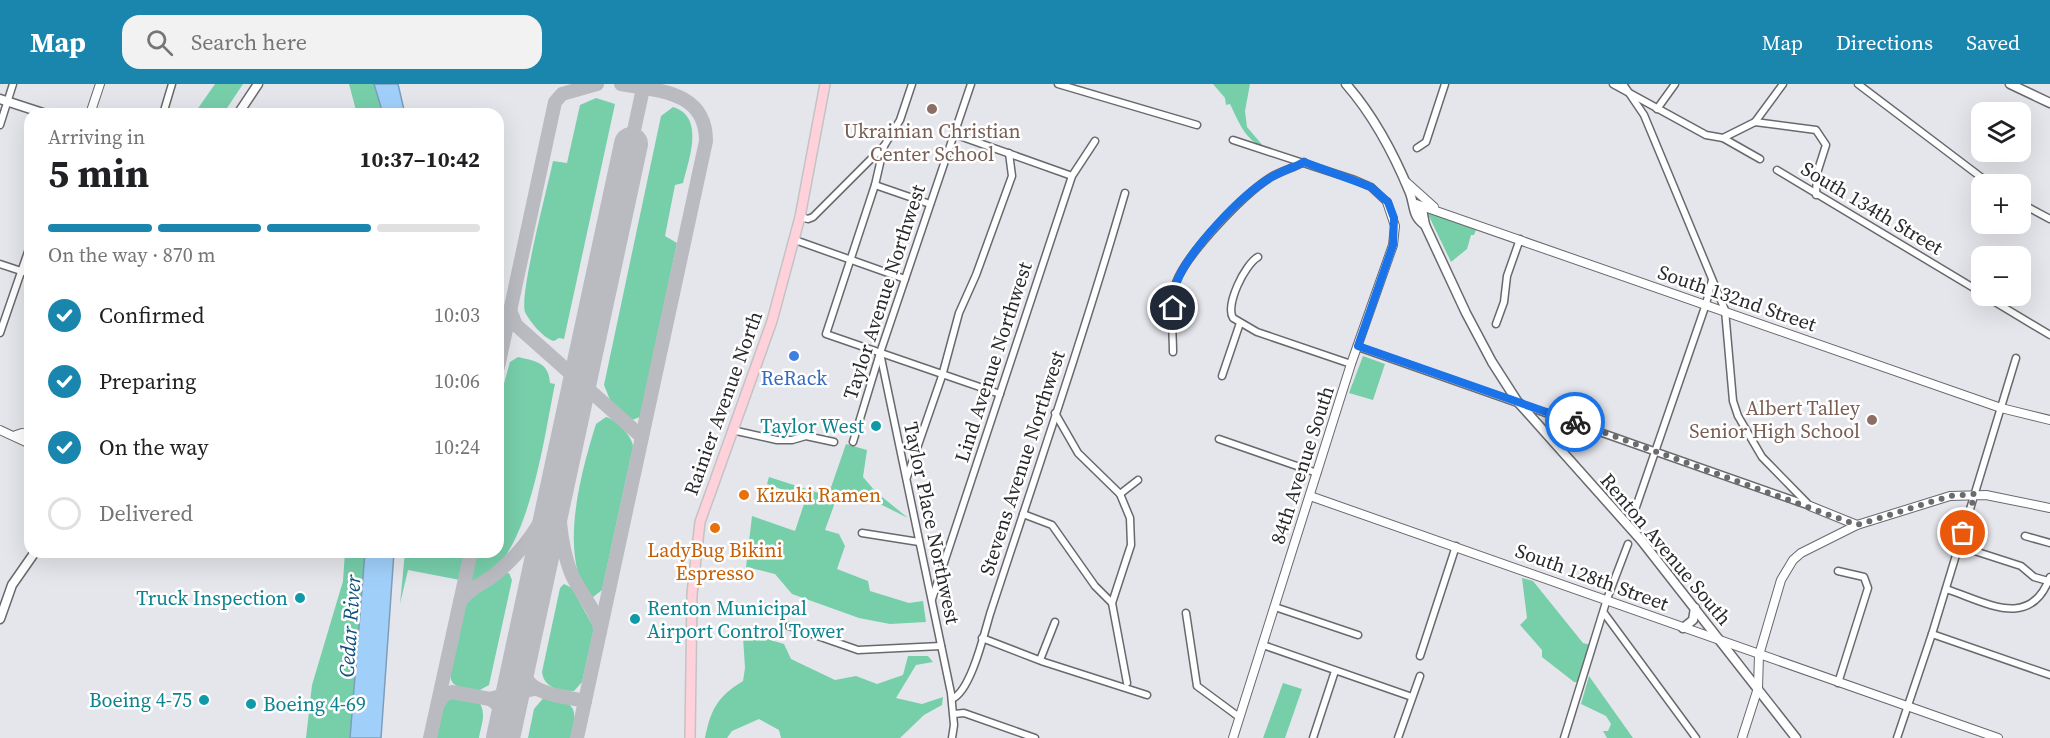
<!DOCTYPE html>
<html lang="en">
<head>
<meta charset="utf-8">
<style>
	:root { --surface:#fff; --page:#f2f2f2; --text:#202124; --muted:#757577; --line:#e0e0e0; --accent:#1a86ae }
	body { margin:0; font-family:"Source Serif 4",serif; background:var(--page); color:var(--text); height:100vh; display:flex; flex-direction:column; font-size:22px; white-space:nowrap }
	* { box-sizing:border-box; margin:0 }
	p { font-size:20px; color:var(--muted) }
	.icon { flex:none; width:33px; height:33px; fill:none; stroke:currentColor; stroke-width:2; stroke-linecap:round; stroke-linejoin:round }
	.map { position:relative; flex:1; overflow:hidden }
	.drawer { position:absolute; left:24px; top:24px; width:480px; height:450px; display:flex; flex-direction:column; background:var(--surface); border-radius:18px; box-shadow:0 6px 24px #0002 }
	.drawer>* { flex:none }
	.buttons { position:absolute; left:1971px; top:18px; display:grid; gap:12px }
	.buttons a { display:grid; place-items:center; width:60px; height:60px; border-radius:12px; background:var(--surface); box-shadow:0 6px 24px #0002; font-size:30px }
	.pin { position:absolute; display:grid; place-items:center; width:51px; height:51px; color:#fff; margin:-26px; border:3px solid #fff; border-radius:50%; box-shadow:0 2px 6px #0007 }
	.courier { position:absolute; display:grid; place-items:center; width:60px; height:60px; margin:-30px; border:4px solid #1a73e8; border-radius:50%; background:#fff; color:#222; box-shadow:0 2px 8px #0007 }
	.headline em { font-style:normal; font-weight:700 }
	.headline div { display:flex; flex-direction:column-reverse }
	.headline { display:flex; align-items:center; justify-content:space-between; height:102px; padding:0 24px }
	h1 { font-size:39px; font-weight:700; line-height:45px }
	.bar { display:grid; grid-template-columns:repeat(4,1fr); gap:9px 6px; align-content:center; height:72px; padding:0 24px }
	.bar i { height:8px; border-radius:4px; background:var(--line) }
	.bar .on { background:var(--accent) }
	.bar p { grid-column:span 4 }
	ol { padding:0 24px; list-style:none }
	li { display:flex; align-items:center; gap:18px; height:66px }
	li p { margin-inline-start:auto }
	li .icon { padding:6px; border-radius:50%; background:var(--accent); color:#fff; stroke-width:4 }
	li:last-child { color:var(--muted) }
	li i { width:33px; height:33px; border:3px solid var(--line); border-radius:50% }
	header { display:flex; align-items:center; gap:36px; box-sizing:border-box; height:84px; padding:0 30px; background:var(--accent); color:#fff }
	header strong { font-size:28px }
	nav { display:flex; gap:33px; margin-inline-start:auto; font-size:21px }
	.search { width:420px; height:54px; background:var(--page); display:flex; align-items:center; gap:15px; box-sizing:border-box; padding:0 21px; border-radius:18px; color:var(--muted); font-size:22px }
	.map>svg:first-child { display:block }
	.green { fill:#77cfaa }
	.water { fill:#a0d0fa; stroke:#7c9ebc; stroke-width:1.5 }
	.lines { fill:none; stroke-linecap:round; stroke-linejoin:round }
	.taxiway { stroke:#babbc0; stroke-width:14 }
	.runway { stroke:#babbc0; stroke-width:34 }
	.minor-casing { stroke:#68696e; stroke-width:9 }
	.tertiary-casing { stroke:#68696e; stroke-width:10 }
	.secondary-casing { stroke:#68696e; stroke-width:11 }
	.primary-casing { stroke:#c3c3c4; stroke-width:12 }
	.minor { stroke:#fff; stroke-width:6 }
	.tertiary { stroke:#fff; stroke-width:8 }
	.secondary { stroke:#fff; stroke-width:8 }
	.primary { stroke:#ffd1db; stroke-width:9 }
	.done { stroke:#6b6b6e; stroke-width:6; stroke-dasharray:0 10.8 }
	.route { stroke:#1a73e8; stroke-width:8 }
	.education-dot { fill:#8d6e63; stroke:#fff; stroke-width:2 }
	.shop-dot { fill:#3f7fe0; stroke:#fff; stroke-width:2 }
	.culture-dot { fill:#0f9aa8; stroke:#fff; stroke-width:2 }
	.food-dot { fill:#e8710a; stroke:#fff; stroke-width:2 }
	.labels { text-anchor:middle; stroke-width:5; stroke-linejoin:round; paint-order:stroke }
	.education-label { font-size:20px; fill:#785e54; stroke:#fff }
	.street-label { font-size:20px; fill:#29292b; stroke:#fff }
	.shop-label { font-size:20px; fill:#366cbe; stroke:#fff }
	.culture-label { font-size:20px; fill:#0d838f; stroke:#fff; text-anchor:end }
	.food-label { font-size:20px; fill:#c56008; stroke:#fff; text-anchor:start }
	.water-label { font-size:21px; font-style:italic; fill:#0e4f7b; stroke:#fff }
</style>
</head>
<body>
<header>
<strong>Map</strong>
<div class="search"><svg class="icon" aria-label="search" viewBox="0 0 24 24"><circle cx="10" cy="10" r="6"/><path d="M15 15l6 6"/></svg>Search here</div>
<nav><a>Map</a><a>Directions</a><a>Saved</a></nav>
</header>
<div class="map">
<svg width="2050" height="654" viewBox="0 0 2050 654">
	<rect width="100%" height="100%" fill="#e5e6eb"/>
	<g class="green">
		<polygon points="215,0 243,0 223,30 194,30"/>
		<polygon points="349,0 374,0 383,30 357,30"/>
		<path d="M1213,0H1250L1245,27L1247,43L1264,63C1245,57 1238,36 1230,20L1226,21L1225,14Z"/>
		<path d="M596,14L615,20L564,255L559,254L554,257C544,255 529,237 525,228C519,210 548,102 553,77L567,79L580,21Z"/>
		<path d="M673,23C706,33 688,77 683,99L675,101L665,152L677,159L640,333L632,336L610,316L604,301L661,32Z"/>
		<polygon points="1427,128 1476,146 1474,151 1471,151 1467,165 1451,178"/>
		<polygon points="1363,272 1385,280 1373,316 1349,309"/>
		<path d="M518,273C535,277 549,278 550,299L555,300C545,345 528,491 471,497L469,491L474,468H498V321L510,278Z"/>
		<path d="M606,333C616,335 633,353 633,363L602,506L593,513L588,512C559,467 581,388 596,340Z"/>
		<polygon points="846,360 867,366 863,393 876,408 908,434 868,414 837,413 825,446 839,450 845,462 837,485 868,497 870,507 909,519 923,517 926,538 890,540 859,534 792,510 775,490 746,483 752,432 795,447 806,414 767,400 769,393 828,412"/>
		<polygon points="345,468 365,468 350,654 306,654 312,601 343,497"/>
		<polygon points="405,468 466,468 460,496 408,486 400,520"/>
		<path d="M503,489H509L512,496L489,601L478,607C471,605 460,605 454,600C442,591 458,535 463,521L468,513Z"/>
		<polygon points="1522,494 1533,497 1583,559 1591,561 1577,598 1574,598 1542,573 1542,566 1520,541 1527,534"/>
		<path d="M564,500L572,504L594,544L582,598L574,607C559,607 544,604 542,588L560,504Z"/>
		<path d="M743,553H760L784,560L791,575L835,596L856,592L877,600L903,591L908,572H928L933,578L916,581L896,614L922,620L943,613L942,621L924,631L900,654H781L779,646L759,635L732,647L727,654H705C711,625 717,613 743,597L745,584Z"/>
		<polygon points="1589,592 1633,654 1607,654 1603,647 1608,647 1611,640 1606,632 1581,620"/>
		<polygon points="1283,599 1302,605 1285,654 1263,654"/>
		<path d="M455,612L479,618C487,630 481,641 479,654H434L444,615Z"/>
		<path d="M545,612C576,619 578,623 571,654H528L534,625Z"/>
	</g>
	<g class="water">
		<polygon points="374,0 398,0 405,30 383,30"/>
		<polygon points="365,468 394,468 381,654 350,654"/>
	</g>
	<g class="lines">
		<g class="taxiway">
			<polyline points="631,60 644,0"/>
			<polyline points="510,226 516,241 642,353"/>
			<polyline points="498,283 555,18 562,10 597,0"/>
			<path d="M560,391C558,425 559,457 571,489C578,506 600,531 600,547"/>
			<path d="M460,518C467,506 482,500 493,492C522,469 543,439 556,405"/>
			<path d="M521,574C521,612 556,610 585,617"/>
			<polyline points="490,615 504,611 516,597"/>
			<polyline points="438,620 444,611 452,608 490,615 502,624 506,640"/>
			<path d="M509,625C516,613 522,605 537,605"/>
			<polyline points="430,654 471,468"/>
			<path d="M577,654L706,57C706,7 659,7 621,0"/>
		</g>
		<polyline class="runway" points="503,654 631,60"/>
		<g class="minor-casing">
			<g id="minor">
				<polyline points="1058,0 1197,41"/>
				<polyline points="1613,0 1706,51 1723,54 1760,75"/>
				<polyline points="1623,0 1644,31 1725,226 1733,317 1738,332 1762,373 1807,419"/>
				<polyline points="1858,0 1990,100"/>
				<polyline points="1657,25 1675,0"/>
				<polyline points="163,30 172,0"/>
				<polyline points="1755,38 1783,0"/>
				<polyline points="0,41 13,0"/>
				<polyline points="954,50 1072,92"/>
				<polyline points="1723,54 1755,38 1816,46 1826,61 1817,89 1816,111"/>
				<polyline points="1233,56 1355,96 1371,103 1387,118"/>
				<polyline points="884,62 875,101 826,250 1000,310"/>
				<polyline points="1417,64 1426,58 1445,0"/>
				<polyline points="1777,86 1982,209"/>
				<polyline points="875,101 930,120"/>
				<polyline points="2020,119 2050,135"/>
				<polyline points="800,133 808,135 813,133 884,62 900,36 912,0"/>
				<polyline points="795,156 905,195"/>
				<path d="M1258,173C1245,180 1225,221 1233,234L1257,248L1351,280"/>
				<polyline points="0,180 30,190"/>
				<polyline points="1985,212 2050,251"/>
				<polyline points="1496,240 1504,218 1507,192 1520,155"/>
				<polyline points="0,249 30,162"/>
				<polyline points="1358,263 1810,422"/>
				<path d="M1173,268C1173,246 1169,220 1176,199C1186,170 1245,109 1271,93C1281,87 1293,84 1304,78"/>
				<polyline points="880,269 951,609 954,641 952,654"/>
				<polyline points="1222,292 1240,239"/>
				<polyline points="1055,329 1078,369 1120,410 1130,434 1131,461 1112,519 1127,599"/>
				<polyline points="732,346 777,356 792,356 806,352 834,358"/>
				<polyline points="1219,355 1317,389"/>
				<polyline points="853,358 880,269 971,0"/>
				<polyline points="907,393 942,292 959,229 976,191 1012,92 1009,69"/>
				<polyline points="1120,410 1138,396"/>
				<polyline points="1636,423 1706,220 1712,196"/>
				<polyline points="1023,430 1052,441 1095,502 1112,519"/>
				<polyline points="862,449 919,458"/>
				<polyline points="2025,452 2050,459"/>
				<polyline points="1959,462 2021,482 2034,493 2048,497"/>
				<polyline points="1838,487 1864,493 1868,504 1838,599"/>
				<path d="M1946,505C1986,518 2030,547 2050,493"/>
				<polyline points="932,515 1072,92 1095,57"/>
				<polyline points="1275,523 1358,551"/>
				<polyline points="1186,529 1197,602 1239,633"/>
				<polyline points="1604,529 1696,654"/>
				<polyline points="789,542 858,566 941,562"/>
				<polyline points="1932,550 2050,591"/>
				<polyline points="982,554 1044,578 1147,611"/>
				<polyline points="1263,561 1412,613"/>
				<polyline points="1420,572 1456,462"/>
				<polyline points="1040,576 1055,538"/>
				<path d="M952,615C971,607 984,550 990,530C1036,390 1084,250 1125,109"/>
				<polyline points="954,630 964,629 1035,654"/>
				<polyline points="1313,654 1335,587"/>
				<polyline points="1398,654 1420,592"/>
				<polyline points="1564,654 1607,515 1628,460"/>
				<polyline points="1897,654 1932,550 2016,274"/>
			</g>
		</g>
		<g class="tertiary-casing">
			<g id="tertiary">
				<polyline points="90,30 100,0"/>
				<polyline points="1405,97 1434,123"/>
				<polyline points="1416,120 2001,324 2050,336"/>
				<polyline points="0,346 30,360"/>
				<polyline points="16,351 22,349 30,351"/>
				<polyline points="1310,412 1998,654"/>
				<polyline points="1810,422 1857,441"/>
				<polyline points="1233,654 1351,280 1393,161 1395,142 1387,118"/>
				<polyline points="1742,654 1758,604 1759,571 1781,496 1793,476 1801,469 1857,441 1950,412 1986,411 2050,424"/>
			</g>
		</g>
		<g class="secondary-casing">
			<g id="secondary">
				<path d="M1346,0C1374,32 1394,70 1410,109C1415,123 1412,132 1425,141"/>
				<polyline points="2010,0 2050,19"/>
				<polyline points="0,15 46,30"/>
				<polyline points="238,30 258,0"/>
				<polyline points="1414,120 1422,125 1425,141 1466,229 1492,278 1517,317 1641,456 1796,654"/>
				<polyline points="0,535 12,501 35,468"/>
				<polyline points="1683,544 1693,536 1695,524"/>
			</g>
		</g>
		<g class="primary-casing">
			<polyline id="primary" points="690,654 692,510 700,438 772,237 800,133 825,0"/>
		</g>
		<use href="#minor" class="minor"/>
		<use href="#tertiary" class="tertiary"/>
		<use href="#secondary" class="secondary"/>
		<use href="#primary" class="primary"/>
	</g>
	<g class="lines">
		<polyline class="done" points="1575,338 1857,441 1950,412 1975,410 1963,449"/>
		<path class="route" d="M1173,224C1173,215 1173,205 1177,197C1191,164 1240,112 1270,94C1281,87 1293,84 1304,78L1371,103L1388,118L1394,134L1393,161L1358,262L1575,338"/>
	</g>
	<g class="education-dot">
		<circle cx="932" cy="25" r="6"/>
		<circle cx="1872" cy="336" r="6"/>
	</g>
	<circle class="shop-dot" cx="794" cy="272" r="6"/>
	<g class="culture-dot">
		<circle cx="876" cy="342" r="6"/>
		<circle cx="300" cy="514" r="6"/>
		<circle cx="635" cy="535" r="6"/>
		<circle cx="204" cy="616" r="6"/>
		<circle cx="251" cy="620" r="6"/>
	</g>
	<g class="food-dot">
		<circle cx="744" cy="411" r="6"/>
		<circle cx="715" cy="444" r="6"/>
	</g>
	<g class="labels">
		<g class="education-label">
			<text x="932" y="54">Ukrainian Christian<tspan x="932" dy="23">Center School</tspan></text>
			<text x="1860" y="331" text-anchor="end">Albert Talley<tspan x="1860" dy="23">Senior High School</tspan></text>
		</g>
		<g class="street-label">
			<text transform="translate(1872 124) rotate(31)" y="7">South 134th Street</text>
			<text transform="translate(884 208) rotate(-72)" y="7">Taylor Avenue Northwest</text>
			<text transform="translate(1737 214) rotate(19)" y="7">South 132nd Street</text>
			<text transform="translate(993 278) rotate(-72)" y="7">Lind Avenue Northwest</text>
			<text transform="translate(723 319) rotate(-70)" y="7">Rainier Avenue North</text>
			<text transform="translate(1022 379) rotate(-72)" y="7">Stevens Avenue Northwest</text>
			<text transform="translate(1302 381) rotate(-72)" y="7">84th Avenue South</text>
			<text transform="translate(932 439) rotate(78)" y="7">Taylor Place Northwest</text>
			<text transform="translate(1666 465) rotate(50)" y="7">Renton Avenue South</text>
			<text transform="translate(1592 493) rotate(20)" y="7">South 128th Street</text>
		</g>
		<g class="shop-label">
			<text x="794" y="301">ReRack</text>
		</g>
		<g class="culture-label">
			<text x="864" y="349">Taylor West</text>
			<text x="288" y="521">Truck Inspection</text>
			<text x="647" y="531" text-anchor="start">Renton Municipal<tspan x="647" dy="23">Airport Control Tower</tspan></text>
			<text x="192" y="623">Boeing 4-75</text>
			<text x="263" y="627" text-anchor="start">Boeing 4-69</text>
		</g>
		<g class="food-label">
			<text x="756" y="418">Kizuki Ramen</text>
			<text x="715" y="473" text-anchor="middle">LadyBug Bikini<tspan x="715" dy="23">Espresso</tspan></text>
		</g>
		<g class="water-label">
			<text transform="translate(350 542) rotate(-86)" y="7">Cedar River</text>
		</g>
	</g>
</svg>
<div class="buttons">
<a><svg class="icon" aria-label="layers" viewBox="0 0 24 24"><path d="M12 4l9 5-9 5-9-5zM3 14l9 5 9-5"/></svg></a>
<a>+</a>
<a>−</a>
</div>
<div class="pin" style="left:1963px;top:449px;background:#ea580c"><svg class="icon" aria-label="bag" viewBox="0 0 24 24"><path d="M5 8h14l-1 12H6zM9 8a3 3 0 0 1 6 0"/></svg></div>
<div class="pin" style="left:1173px;top:224px;background:#1f2937"><svg class="icon" aria-label="home" viewBox="0 0 24 24"><path d="M3 11l9-7 9 7M6 9v11h12V9"/></svg></div>
<div class="courier" style="left:1575px;top:338px"><svg class="icon" aria-label="bike" viewBox="0 0 24 24"><circle cx="6" cy="16" r="4"/><circle cx="18" cy="16" r="4"/><path d="M6 16l4-8h5l3 8M10 8l3 8H6M13 5h3"/></svg></div>
<section class="drawer">
<div class="headline"><div><h1>5 min</h1><p>Arriving in</p></div><em>10:37–10:42</em></div>
<div class="bar"><i class="on"></i><i class="on"></i><i class="on"></i><i></i><p>On the way · 870 m</p></div>
<ol>
<li><svg class="icon" aria-label="check" viewBox="0 0 24 24"><path d="M5 12l5 5 9-10"/></svg>Confirmed<p>10:03</p></li>
<li><svg class="icon" aria-label="check" viewBox="0 0 24 24"><path d="M5 12l5 5 9-10"/></svg>Preparing<p>10:06</p></li>
<li><svg class="icon" aria-label="check" viewBox="0 0 24 24"><path d="M5 12l5 5 9-10"/></svg>On the way<p>10:24</p></li>
<li><i></i>Delivered</li>
</ol>
</section>
</div>
</body>
</html>
